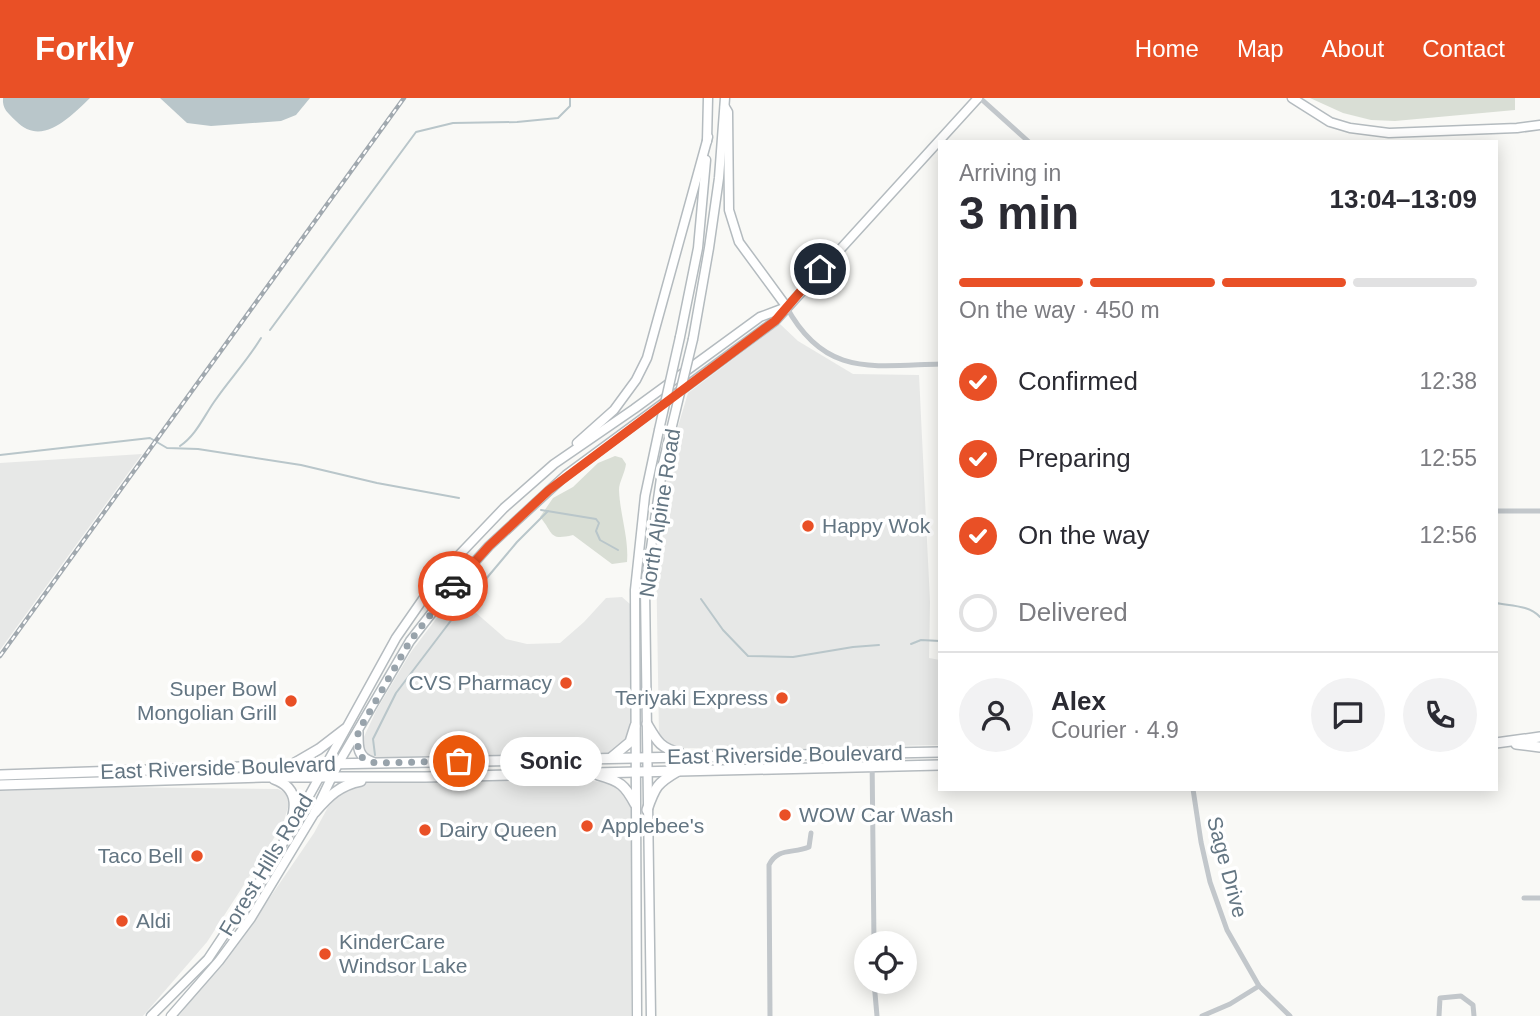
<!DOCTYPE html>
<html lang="en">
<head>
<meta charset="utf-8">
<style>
	:root { --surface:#fff; --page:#f2f2f3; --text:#2b2b33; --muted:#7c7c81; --line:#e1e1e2; --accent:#e95026 }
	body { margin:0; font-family:Arial,sans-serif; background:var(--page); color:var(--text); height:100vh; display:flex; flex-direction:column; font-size:26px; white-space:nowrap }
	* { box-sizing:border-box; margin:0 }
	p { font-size:23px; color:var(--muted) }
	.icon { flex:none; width:38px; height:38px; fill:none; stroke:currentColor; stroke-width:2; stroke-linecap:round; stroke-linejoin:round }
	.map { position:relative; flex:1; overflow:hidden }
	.details { position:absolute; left:938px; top:42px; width:560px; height:651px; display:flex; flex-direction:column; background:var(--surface); border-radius:0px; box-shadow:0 4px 18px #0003 }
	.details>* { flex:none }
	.buttons { position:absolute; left:854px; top:833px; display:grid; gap:14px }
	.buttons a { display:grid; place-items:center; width:63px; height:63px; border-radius:50%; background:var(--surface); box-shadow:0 4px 18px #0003; font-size:35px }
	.pin { position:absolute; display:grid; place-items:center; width:60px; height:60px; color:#fff; margin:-30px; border:4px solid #fff; border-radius:50%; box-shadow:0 2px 7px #0007 }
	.courier { position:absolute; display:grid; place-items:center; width:70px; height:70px; margin:-35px; border:5px solid #e95026; border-radius:50%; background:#fff; color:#222; box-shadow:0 2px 9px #0007 }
	.bubble { position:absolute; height:49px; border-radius:24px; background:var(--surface); box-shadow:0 4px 18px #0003; font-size:23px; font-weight:800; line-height:49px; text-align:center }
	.overview em { font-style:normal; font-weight:800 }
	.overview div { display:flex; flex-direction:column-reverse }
	.overview { display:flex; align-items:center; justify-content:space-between; height:119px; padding:0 21px }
	h1 { font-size:46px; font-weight:800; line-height:52px }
	.bar { display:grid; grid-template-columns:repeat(4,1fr); gap:10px 7px; align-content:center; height:84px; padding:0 21px }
	.bar i { height:9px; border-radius:5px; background:var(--line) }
	.bar .active { background:var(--accent) }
	.bar p { grid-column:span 4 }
	.line { display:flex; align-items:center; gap:18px; padding:0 21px; border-top:2px solid var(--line) }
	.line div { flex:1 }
	.round { display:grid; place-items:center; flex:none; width:74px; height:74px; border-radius:37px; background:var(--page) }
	ol { padding:0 21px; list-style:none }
	li { display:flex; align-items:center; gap:21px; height:77px }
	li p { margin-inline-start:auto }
	li .icon { padding:7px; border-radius:50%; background:var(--accent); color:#fff; stroke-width:4 }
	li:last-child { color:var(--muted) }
	li i { width:38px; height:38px; border:4px solid var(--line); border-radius:50% }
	header { display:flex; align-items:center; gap:42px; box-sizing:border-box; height:98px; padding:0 35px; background:var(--accent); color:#fff }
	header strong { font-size:33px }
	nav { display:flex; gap:38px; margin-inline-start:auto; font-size:24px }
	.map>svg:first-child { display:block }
	.built { fill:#e7e8e7 }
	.green { fill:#d9ded5 }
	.water { fill:#b9c6ca }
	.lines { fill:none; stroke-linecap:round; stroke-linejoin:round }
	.stream { stroke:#b9c6ca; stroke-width:2 }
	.secondary-casing { stroke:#b4bbbf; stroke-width:11 }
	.primary-casing { stroke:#b5bbbf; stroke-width:12 }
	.street { stroke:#c2c7cb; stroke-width:5 }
	.secondary { stroke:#fff; stroke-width:8 }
	.primary { stroke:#fff; stroke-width:9 }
	.rail-casing { stroke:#a1a9af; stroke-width:4.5 }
	.rail { stroke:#fff; stroke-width:2; stroke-dasharray:5; stroke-linecap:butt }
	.secondary-bridge-casing { stroke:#b4bbbf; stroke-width:11; stroke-linecap:butt }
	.secondary-bridge { stroke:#fff; stroke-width:8 }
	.done { stroke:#98a3ab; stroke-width:7; stroke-dasharray:0 12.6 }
	.route { stroke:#e95026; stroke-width:9 }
	.poi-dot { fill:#e95026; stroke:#fff; stroke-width:2.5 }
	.labels { text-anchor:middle; stroke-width:7; stroke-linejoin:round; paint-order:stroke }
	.street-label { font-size:21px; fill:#637582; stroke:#fff }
	.poi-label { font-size:21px; fill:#637582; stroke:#fff; text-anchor:start }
</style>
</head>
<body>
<header>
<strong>Forkly</strong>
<nav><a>Home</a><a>Map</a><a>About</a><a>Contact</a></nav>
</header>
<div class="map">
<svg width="1540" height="918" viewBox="0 0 1540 918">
	<rect width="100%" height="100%" fill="#f9f9f6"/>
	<g class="built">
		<polygon points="780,226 798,243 853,276 919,277 930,504 929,560 940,562 940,647 750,651 680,650 666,646 659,638 656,455 661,408 671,352 688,295"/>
		<polygon points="142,356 0,552 0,365"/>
		<polygon points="622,499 630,506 631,629 627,644 609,656 372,662 365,659 361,645 377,611 411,554 448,505 454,503 467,507 506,541 527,546 560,545 584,524 606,500"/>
		<polygon points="523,682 548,684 593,683 616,686 626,695 631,709 633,786 631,918 179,918 260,814 314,735 328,709 345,691 363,685"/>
		<polygon points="116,689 278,691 286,695 289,706 283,726 207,844 143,918 0,918 0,693"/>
	</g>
	<g class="green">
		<polygon points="1310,0 1515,0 1515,12 1395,23 1371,22 1343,15"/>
		<path d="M615,358L622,360L626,366C625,375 619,384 619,392C620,417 629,440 627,464L612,466L573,437C548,443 554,435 540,419L553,400L573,389L598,365Z"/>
	</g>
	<g class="water">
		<path d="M3,0H90C71,18 42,50 16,23C8,15 2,11 3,0Z"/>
		<polygon points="160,0 310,0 296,17 281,23 211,28 187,25"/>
	</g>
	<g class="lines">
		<g class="stream">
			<polyline points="270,232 416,34 453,25 517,24 558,20 570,8 570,0"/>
			<path d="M180,348C196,337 203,320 214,304C229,282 247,263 261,240"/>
			<polyline points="0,357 150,340 167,350 198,351 301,367 377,385 459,400"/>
			<polyline points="541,412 596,421 599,425 596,433 600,442 618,452"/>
			<polyline points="475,494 517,444 548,413"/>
			<polyline points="701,501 723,532 748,558 793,559 853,549 879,547"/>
			<path d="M1496,505C1511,508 1529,507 1540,519"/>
			<polyline points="911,546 921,542 940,543"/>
			<polyline points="375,657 373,641 396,595 462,508"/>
		</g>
		<g class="secondary-casing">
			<g id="secondary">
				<polyline points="1292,0 1330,24 1350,30 1389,35 1517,30 1540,27"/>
				<polyline points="725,9 728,14 729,112 739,144 786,208"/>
				<polyline points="707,43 708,0"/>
				<polyline points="680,239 698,150 706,62"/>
				<polyline points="693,241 709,150 719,80 725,0"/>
				<polyline points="577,345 614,312 636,282 647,260 708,39"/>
				<polyline points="151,918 208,861 272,765 396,540 439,478 504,410 554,366 634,311 760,219 784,210"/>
				<polyline points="171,918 219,863 251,820 315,714 338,666 410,543 452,489 489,448 566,377 775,223 978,0"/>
				<polyline points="637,918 635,492 645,398 659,332"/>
				<polyline points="651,918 645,492 663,366 671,332"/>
			</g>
		</g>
		<g class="primary-casing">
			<g id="primary">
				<path d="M647,626C657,643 660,650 680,655"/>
				<path d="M358,634C358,648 357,659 372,664"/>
				<polyline points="1496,645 1540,639"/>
				<polyline points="1516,646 1540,649"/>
				<polyline points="612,659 630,644 635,628"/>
				<polyline points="295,665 319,651 345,631"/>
				<polyline points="0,677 327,666 940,654"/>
				<path d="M598,677C620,683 625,687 635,706"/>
				<path d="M274,681C302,691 295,714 288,736"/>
				<polyline points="0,687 262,679 425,679 940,667"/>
				<path d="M647,712C655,689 657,685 678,673"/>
				<path d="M315,714C329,698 340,687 361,683"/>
			</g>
		</g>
		<g class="street">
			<polyline points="980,0 1029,44"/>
			<path d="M786,208C824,279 871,268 940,266"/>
			<polyline points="1496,413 1540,413"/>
			<polyline points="872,656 874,845"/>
			<polyline points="1193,691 1201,744 1210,784 1227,832 1259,888 1290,918"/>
			<polyline points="1524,800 1540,800"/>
			<polyline points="874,884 877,918"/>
			<path d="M770,918L769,767C778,749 793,756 809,749L811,735"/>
			<polyline points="1202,918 1230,906 1259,888"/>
			<polyline points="1439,918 1440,900 1461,898 1473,907 1474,918"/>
		</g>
		<use href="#secondary" class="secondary"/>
		<use href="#primary" class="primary"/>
		<g class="rail-casing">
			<polyline id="rail" points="0,558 404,0"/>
		</g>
		<use href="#rail" class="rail"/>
		<g class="secondary-bridge-casing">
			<g id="secondary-bridge">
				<polyline points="659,332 680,239"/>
				<polyline points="671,332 693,241"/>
			</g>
		</g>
		<use href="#secondary-bridge" class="secondary-bridge"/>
	</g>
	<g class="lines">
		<polyline class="done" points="453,488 410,543 358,634 358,651 361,659 375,665 459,663"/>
		<polyline class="route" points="453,488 489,448 549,392 775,223 820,171"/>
	</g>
	<g class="poi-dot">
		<circle cx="808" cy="428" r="7"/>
		<circle cx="566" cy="585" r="7"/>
		<circle cx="782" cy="600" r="7"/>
		<circle cx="291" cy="603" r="7"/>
		<circle cx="785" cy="717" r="7"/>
		<circle cx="587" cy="728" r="7"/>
		<circle cx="425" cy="732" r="7"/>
		<circle cx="197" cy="758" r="7"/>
		<circle cx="122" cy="823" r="7"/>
		<circle cx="325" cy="856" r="7"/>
	</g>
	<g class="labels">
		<g class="street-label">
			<text transform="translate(660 415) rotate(-81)" y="7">North Alpine Road</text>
			<text transform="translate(785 657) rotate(-1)" y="7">East Riverside Boulevard</text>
			<text transform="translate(218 670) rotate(-2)" y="7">East Riverside Boulevard</text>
			<text transform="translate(266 767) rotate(-59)" y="7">Forest Hills Road</text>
			<text transform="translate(1227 769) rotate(75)" y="7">Sage Drive</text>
		</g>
		<g class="poi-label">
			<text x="822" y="435">Happy Wok</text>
			<text x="552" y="592" text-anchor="end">CVS Pharmacy</text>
			<text x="277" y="598" text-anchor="end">Super Bowl<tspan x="277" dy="24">Mongolian Grill</tspan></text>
			<text x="768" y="607" text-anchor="end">Teriyaki Express</text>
			<text x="799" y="724">WOW Car Wash</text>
			<text x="601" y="735">Applebee's</text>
			<text x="439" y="739">Dairy Queen</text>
			<text x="183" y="765" text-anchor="end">Taco Bell</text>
			<text x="136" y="830">Aldi</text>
			<text x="339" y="851">KinderCare<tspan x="339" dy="24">Windsor Lake</tspan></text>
		</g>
	</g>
</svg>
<div class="buttons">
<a><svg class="icon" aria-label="locate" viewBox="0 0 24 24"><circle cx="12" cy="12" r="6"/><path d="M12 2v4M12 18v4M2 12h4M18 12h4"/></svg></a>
</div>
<div class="pin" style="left:459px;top:663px;background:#ea580c"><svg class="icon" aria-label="bag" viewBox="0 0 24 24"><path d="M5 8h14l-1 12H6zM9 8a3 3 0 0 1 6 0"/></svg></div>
<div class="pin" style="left:820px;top:171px;background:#1f2937"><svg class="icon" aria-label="home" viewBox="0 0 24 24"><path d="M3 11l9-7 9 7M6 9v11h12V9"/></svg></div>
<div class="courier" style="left:453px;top:488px"><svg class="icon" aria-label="car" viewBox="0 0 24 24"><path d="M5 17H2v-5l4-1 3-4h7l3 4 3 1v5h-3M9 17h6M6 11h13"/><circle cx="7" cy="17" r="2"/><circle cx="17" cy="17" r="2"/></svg></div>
<div class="bubble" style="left:500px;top:639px;width:102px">Sonic</div>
<section class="details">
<div class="overview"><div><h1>3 min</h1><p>Arriving in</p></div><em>13:04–13:09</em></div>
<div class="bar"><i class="active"></i><i class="active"></i><i class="active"></i><i></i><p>On the way · 450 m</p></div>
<ol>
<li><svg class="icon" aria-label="check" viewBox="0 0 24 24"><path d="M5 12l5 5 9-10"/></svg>Confirmed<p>12:38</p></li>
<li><svg class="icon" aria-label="check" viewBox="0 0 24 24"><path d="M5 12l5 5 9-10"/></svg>Preparing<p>12:55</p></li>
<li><svg class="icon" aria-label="check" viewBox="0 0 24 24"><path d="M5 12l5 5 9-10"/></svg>On the way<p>12:56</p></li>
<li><i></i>Delivered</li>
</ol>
<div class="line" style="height:126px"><a class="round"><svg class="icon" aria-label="person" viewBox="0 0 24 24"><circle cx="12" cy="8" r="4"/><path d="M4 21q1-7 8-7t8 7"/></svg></a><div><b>Alex</b><p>Courier · 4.9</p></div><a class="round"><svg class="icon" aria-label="chat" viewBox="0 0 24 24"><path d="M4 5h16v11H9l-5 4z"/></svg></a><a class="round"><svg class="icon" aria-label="phone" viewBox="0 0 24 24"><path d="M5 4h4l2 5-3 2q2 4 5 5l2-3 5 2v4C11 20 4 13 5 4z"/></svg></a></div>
</section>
</div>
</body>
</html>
